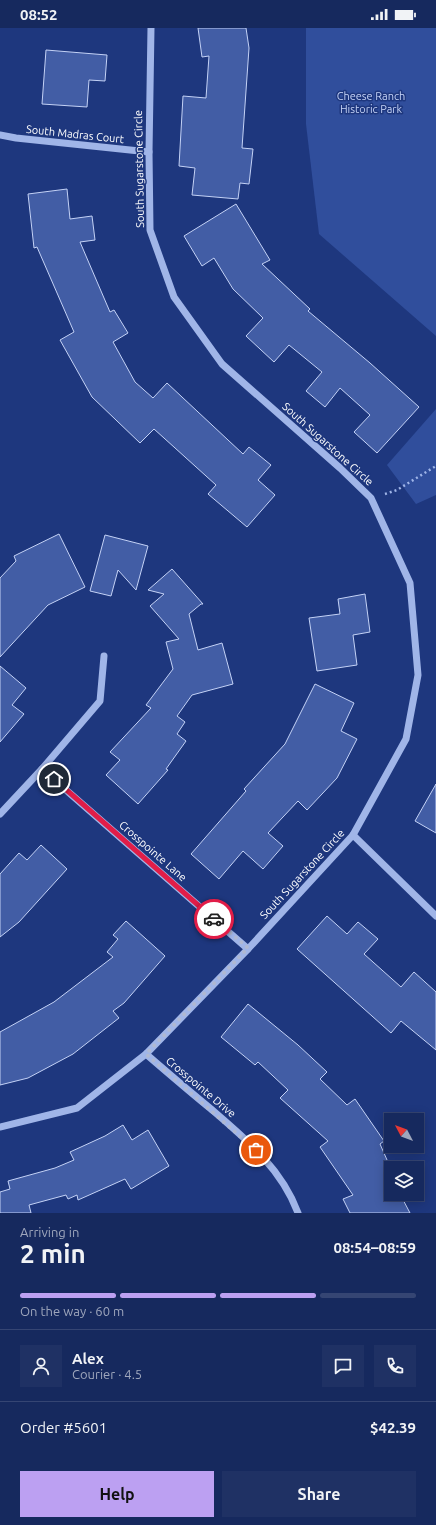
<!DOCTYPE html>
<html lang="en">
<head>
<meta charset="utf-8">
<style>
	:root { --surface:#16295e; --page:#1f3164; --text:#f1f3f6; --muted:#9ea6bc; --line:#354573; --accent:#bca0f2 }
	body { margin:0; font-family:Ubuntu,sans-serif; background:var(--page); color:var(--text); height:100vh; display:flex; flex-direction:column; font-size:15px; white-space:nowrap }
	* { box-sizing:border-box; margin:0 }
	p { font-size:13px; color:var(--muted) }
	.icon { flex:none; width:22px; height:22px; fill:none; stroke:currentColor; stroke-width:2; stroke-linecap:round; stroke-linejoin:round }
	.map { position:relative; height:1185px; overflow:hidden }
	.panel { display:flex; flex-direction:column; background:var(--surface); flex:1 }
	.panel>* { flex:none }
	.needle { width:26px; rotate:311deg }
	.tools { position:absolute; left:384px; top:1085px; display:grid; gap:8px }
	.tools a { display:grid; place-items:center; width:40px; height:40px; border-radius:0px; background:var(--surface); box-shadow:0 2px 10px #0003,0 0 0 1px var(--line); font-size:20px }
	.pin { position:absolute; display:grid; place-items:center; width:34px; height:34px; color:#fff; margin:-17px; border:2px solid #fff; border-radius:50%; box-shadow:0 1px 4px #0007 }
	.courier { position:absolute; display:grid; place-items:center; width:40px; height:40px; margin:-20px; border:3px solid #e11d48; border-radius:50%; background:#fff; color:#222; box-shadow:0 1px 5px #0007 }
	.summary em { font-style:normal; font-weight:700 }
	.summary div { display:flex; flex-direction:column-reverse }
	.summary { display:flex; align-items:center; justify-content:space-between; height:68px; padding:0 20px }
	h1 { font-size:26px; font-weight:700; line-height:30px }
	.bar { display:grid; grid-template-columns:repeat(4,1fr); gap:6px 4px; align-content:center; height:48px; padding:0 20px }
	.bar i { height:5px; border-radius:3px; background:var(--line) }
	.bar .on { background:var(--accent) }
	.bar p { grid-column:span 4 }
	.line { display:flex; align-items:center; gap:10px; padding:0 20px; border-top:1px solid var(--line) }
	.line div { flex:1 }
	.round { display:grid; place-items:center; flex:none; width:42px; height:42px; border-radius:0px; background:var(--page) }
	.action { display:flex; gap:8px; margin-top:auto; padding:8px 20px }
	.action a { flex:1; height:46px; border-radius:0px; background:var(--accent); color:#111; font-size:16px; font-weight:700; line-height:46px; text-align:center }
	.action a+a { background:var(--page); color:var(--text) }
	.status { display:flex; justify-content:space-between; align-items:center; height:28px; padding:0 20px; background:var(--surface); direction:ltr }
	.status svg { height:11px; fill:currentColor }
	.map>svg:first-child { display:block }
	.green { fill:#304e9c }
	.building { fill:#425da5; stroke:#c4d2f6 }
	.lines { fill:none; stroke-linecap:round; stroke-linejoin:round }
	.path { stroke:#a0b5e8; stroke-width:2.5; stroke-dasharray:2 3; stroke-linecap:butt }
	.minor { stroke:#a0b5e8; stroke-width:7 }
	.done { stroke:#b0b9d2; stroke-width:4; stroke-dasharray:0 7.2 }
	.route { stroke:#e11d48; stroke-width:5 }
	.labels { text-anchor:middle; stroke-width:3; stroke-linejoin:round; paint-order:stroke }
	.park-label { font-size:11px; fill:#c4d2f6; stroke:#1e377e }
	.street-label { font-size:11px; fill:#fff; stroke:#1e377e }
</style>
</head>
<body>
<div class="status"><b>08:52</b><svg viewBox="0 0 49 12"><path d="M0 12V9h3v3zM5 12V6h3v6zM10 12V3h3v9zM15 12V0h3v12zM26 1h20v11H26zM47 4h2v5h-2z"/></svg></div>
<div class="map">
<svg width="436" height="1185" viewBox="0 0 436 1185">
	<rect width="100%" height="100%" fill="#1e377e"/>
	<g class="green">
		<polygon points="306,0 436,0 436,308 319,206 306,96"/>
		<polygon points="436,381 436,467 416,476 387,437"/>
	</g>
	<g class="building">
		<polygon points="198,0 246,0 249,20 242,120 253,121 249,156 240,155 238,171 192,167 195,140 179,138 183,68 206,70 209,28 202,29"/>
		<polygon points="46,22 107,27 105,53 89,52 87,79 42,76"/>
		<polygon points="67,161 70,191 92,188 95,212 80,214 110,284 114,282 128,305 113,314 135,354 153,370 167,355 243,426 249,419 271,437 258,452 275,467 247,499 208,466 216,457 154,401 140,415 92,369 60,312 74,304 37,219 34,220 28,166"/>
		<polygon points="236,176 270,232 262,236 310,281 308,283 370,335 419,379 377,425 354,404 370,387 340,360 325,379 306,363 322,344 289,317 274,334 246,308 263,290 233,261 214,230 202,238 184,208"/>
		<polygon points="59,506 85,559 48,577 0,629 0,550 16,533 14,528"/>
		<polygon points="105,507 148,518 136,562 118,542 111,568 90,563"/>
		<polygon points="172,541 203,576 201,576 189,586 198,622 222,615 233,656 192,667 177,688 185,694 177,706 186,713 166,741 168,742 138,776 106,747 120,732 110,724 151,680 146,677 173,641 166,614 179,611 150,578 164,566 148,562"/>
		<polygon points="365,566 370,604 353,607 357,637 317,643 309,590 340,586 338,571"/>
		<polygon points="0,638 26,660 12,677 24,686 0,714"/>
		<polygon points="315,656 354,675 341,703 357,711 337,750 307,782 298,773 268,805 283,818 263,841 243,823 219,851 191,826 246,763 244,761 285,716"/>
		<polygon points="436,756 436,805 415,793"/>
		<polygon points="41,817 67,841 19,894 0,909 0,846 19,825 27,832"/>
		<polygon points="327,888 347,906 358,894 378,911 364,926 401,959 414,944 436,964 436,1022 401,993 391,1005 297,921"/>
		<polygon points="126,893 165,928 124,975 113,983 119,990 73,1026 28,1050 0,1057 0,1004 54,974 113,929 107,924 118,911 113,907"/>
		<polygon points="248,976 298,1017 327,1044 320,1051 347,1077 355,1071 384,1113 380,1116 391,1141 391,1166 400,1166 410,1185 350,1185 343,1171 353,1167 320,1119 328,1113 280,1070 288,1062 258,1034 255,1037 221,1009"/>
		<polygon points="123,1097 132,1112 148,1102 169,1138 131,1161 125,1151 78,1172 77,1167 68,1171 66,1167 29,1177 31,1185 0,1185 0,1164 10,1161 8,1153 55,1140 74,1132 70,1124 105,1108"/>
	</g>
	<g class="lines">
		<polyline class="path" points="385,466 397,462 436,438"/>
		<g class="minor">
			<polyline points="0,107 16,110 149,124"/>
			<polyline points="42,741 248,921"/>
			<polyline points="0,786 42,741 100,673 104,628"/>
			<polyline points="353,807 436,888"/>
			<path d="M146,1026C168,1045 189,1063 211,1081C246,1111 282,1141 298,1185"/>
			<polyline points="0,1099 77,1080 146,1026 248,921 353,807 406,711 418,647 410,555 371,470 340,440 222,336 174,269 150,202 149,124 151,0"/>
		</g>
	</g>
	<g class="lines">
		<polyline class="done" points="214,891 248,920 146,1026 256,1122"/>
		<polyline class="route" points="54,751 214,891"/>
	</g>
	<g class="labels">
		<g class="park-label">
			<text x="371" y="72">Cheese Ranch<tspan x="371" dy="13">Historic Park</tspan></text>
		</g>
		<g class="street-label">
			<text transform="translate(75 106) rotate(6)" y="4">South Madras Court</text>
			<text transform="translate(139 141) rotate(-91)" y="4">South Sugarstone Circle</text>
			<text transform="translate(328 416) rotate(42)" y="4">South Sugarstone Circle</text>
			<text transform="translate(153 823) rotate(41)" y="4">Crosspointe Lane</text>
			<text transform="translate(302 846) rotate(-47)" y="4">South Sugarstone Circle</text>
			<text transform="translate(201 1059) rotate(40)" y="4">Crosspointe Drive</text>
		</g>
	</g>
</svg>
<div class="tools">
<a><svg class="needle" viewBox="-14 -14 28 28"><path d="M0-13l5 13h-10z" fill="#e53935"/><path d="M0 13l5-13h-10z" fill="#9ea6bc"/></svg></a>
<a><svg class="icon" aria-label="layers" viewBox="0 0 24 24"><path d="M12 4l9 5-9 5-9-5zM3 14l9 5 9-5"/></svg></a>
</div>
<div class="pin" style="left:256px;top:1122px;background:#ea580c"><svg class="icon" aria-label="bag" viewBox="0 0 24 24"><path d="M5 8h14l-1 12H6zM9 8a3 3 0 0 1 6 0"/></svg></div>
<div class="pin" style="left:54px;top:751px;background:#1f2937"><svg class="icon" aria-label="home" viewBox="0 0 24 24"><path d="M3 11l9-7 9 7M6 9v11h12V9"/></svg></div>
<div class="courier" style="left:214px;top:891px"><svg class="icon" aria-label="car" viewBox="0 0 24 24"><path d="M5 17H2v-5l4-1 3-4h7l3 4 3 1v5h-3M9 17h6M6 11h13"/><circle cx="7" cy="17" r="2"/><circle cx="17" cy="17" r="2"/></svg></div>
</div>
<section class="panel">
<div class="summary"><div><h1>2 min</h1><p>Arriving in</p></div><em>08:54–08:59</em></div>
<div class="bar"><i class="on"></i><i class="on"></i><i class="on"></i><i></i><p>On the way · 60 m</p></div>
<div class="line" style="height:72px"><a class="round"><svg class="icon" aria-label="person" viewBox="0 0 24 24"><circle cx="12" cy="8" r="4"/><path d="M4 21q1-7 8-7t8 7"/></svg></a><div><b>Alex</b><p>Courier · 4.5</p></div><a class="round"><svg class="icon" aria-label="chat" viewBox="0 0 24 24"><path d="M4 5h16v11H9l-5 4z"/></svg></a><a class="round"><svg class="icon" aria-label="phone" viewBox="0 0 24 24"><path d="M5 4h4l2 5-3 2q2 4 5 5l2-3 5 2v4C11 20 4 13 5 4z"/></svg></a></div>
<div class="line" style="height:52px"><div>Order #5601</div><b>$42.39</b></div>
<div class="action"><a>Help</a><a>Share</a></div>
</section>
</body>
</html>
